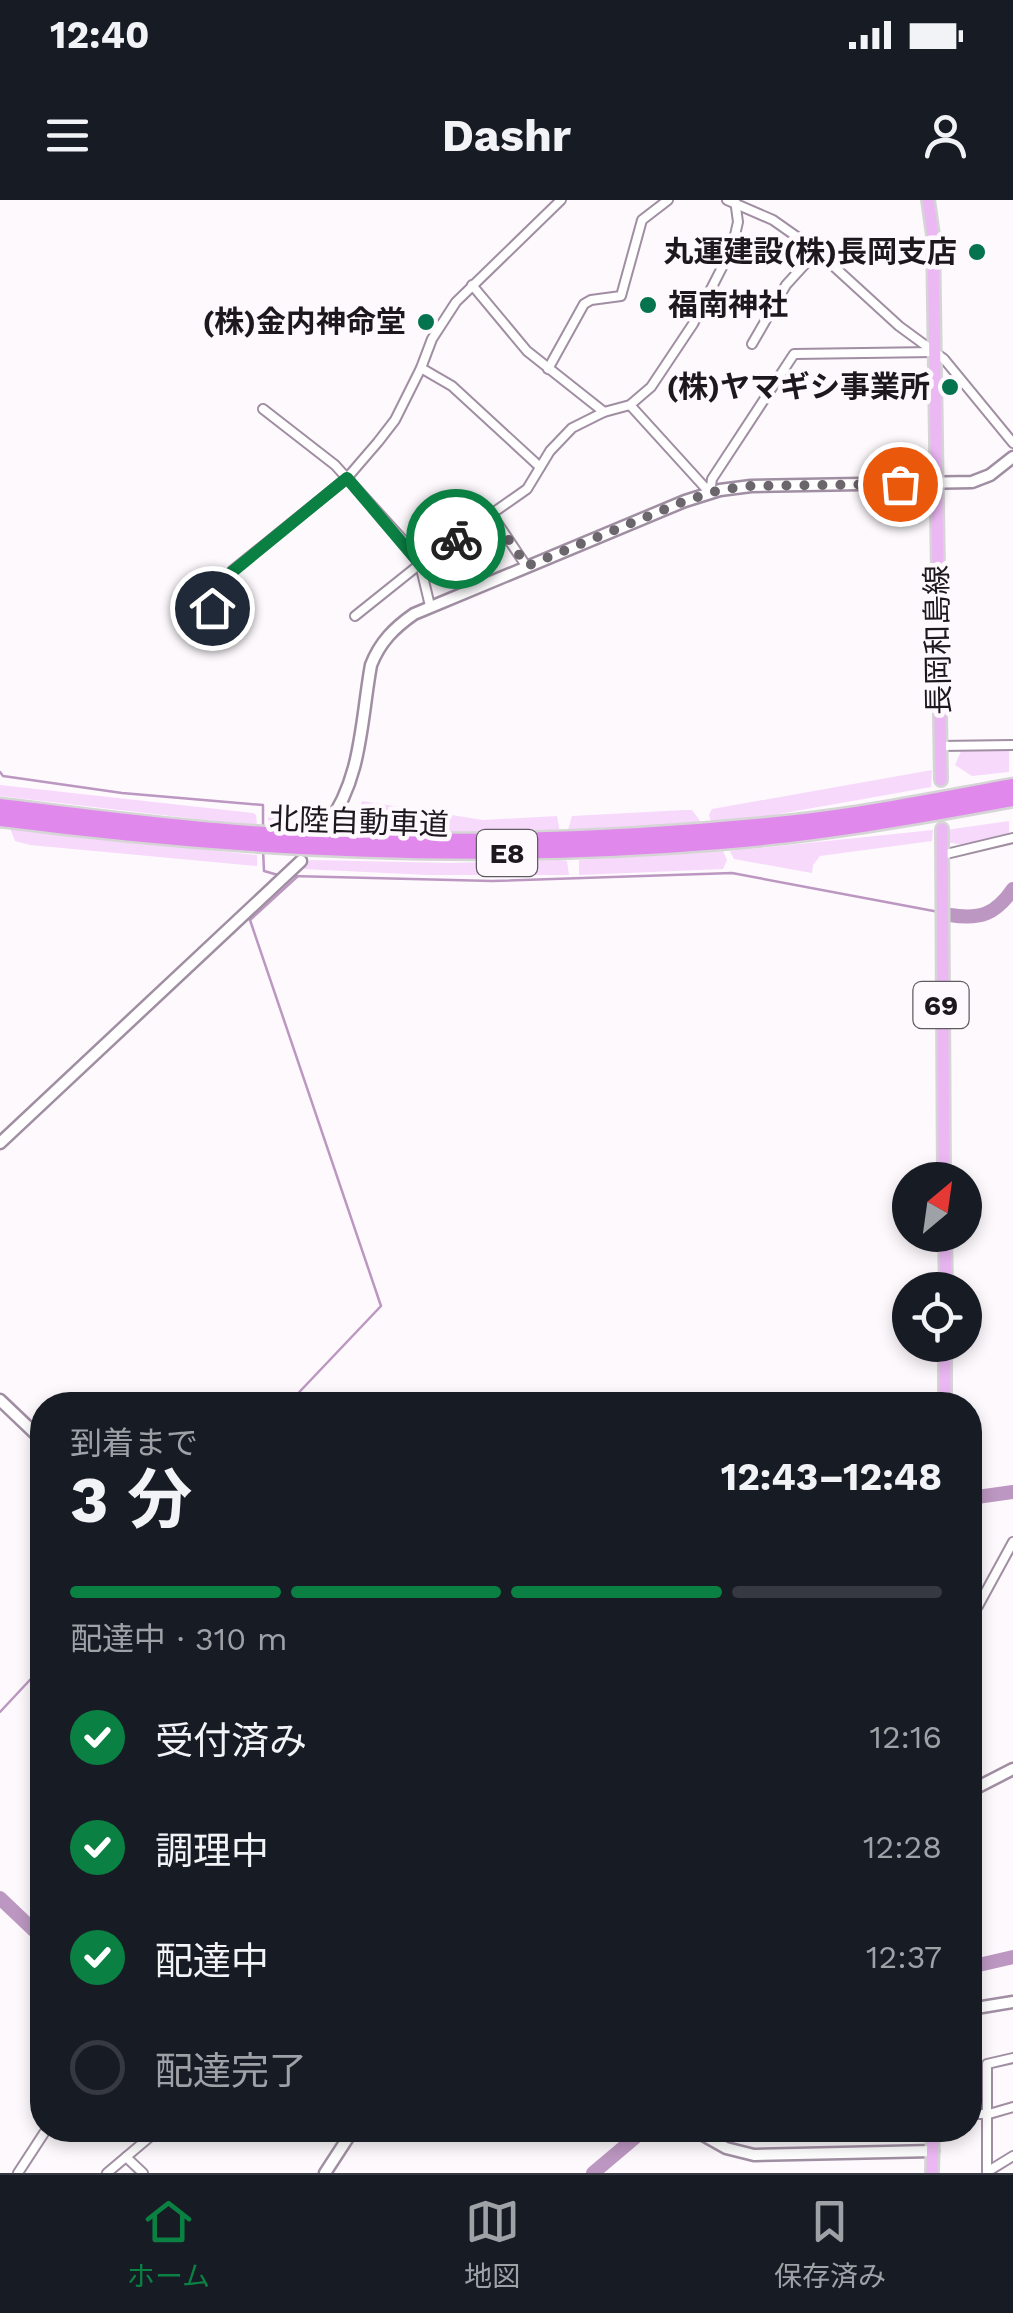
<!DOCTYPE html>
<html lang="ja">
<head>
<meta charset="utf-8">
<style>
	:root { --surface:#171b24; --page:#20242c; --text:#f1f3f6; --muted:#9ea1a6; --line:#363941; --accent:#0b8043 }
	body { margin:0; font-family:"Work Sans","Noto Sans JP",sans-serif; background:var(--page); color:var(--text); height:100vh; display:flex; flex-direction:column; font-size:38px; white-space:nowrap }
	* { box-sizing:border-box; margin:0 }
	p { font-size:32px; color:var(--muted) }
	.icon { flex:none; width:55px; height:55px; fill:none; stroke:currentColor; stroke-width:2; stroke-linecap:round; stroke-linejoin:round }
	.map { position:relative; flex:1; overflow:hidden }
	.sheet { position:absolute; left:30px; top:1192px; width:952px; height:750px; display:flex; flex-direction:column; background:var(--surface); border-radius:40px; box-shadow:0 5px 15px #0003 }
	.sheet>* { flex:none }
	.needle { width:65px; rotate:29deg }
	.buttons { position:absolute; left:892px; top:962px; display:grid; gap:20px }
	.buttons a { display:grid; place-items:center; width:90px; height:90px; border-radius:50%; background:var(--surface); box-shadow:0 5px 15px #0003; font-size:50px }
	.pin { position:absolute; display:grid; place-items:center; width:85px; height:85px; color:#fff; margin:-42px; border:5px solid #fff; border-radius:50%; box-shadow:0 2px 10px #0007 }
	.courier { position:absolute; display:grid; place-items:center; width:100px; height:100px; margin:-50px; border:8px solid #0b8043; border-radius:50%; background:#fff; color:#222; box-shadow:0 2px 12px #0007 }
	.overview em { font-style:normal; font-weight:700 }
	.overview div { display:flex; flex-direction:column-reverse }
	.overview { display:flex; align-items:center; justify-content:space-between; height:170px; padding:0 40px }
	h1 { font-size:65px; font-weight:700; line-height:75px }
	.bar { display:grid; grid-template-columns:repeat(4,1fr); gap:15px 10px; align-content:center; height:120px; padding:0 40px }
	.bar i { height:12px; border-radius:8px; background:var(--line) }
	.bar .on { background:var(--accent) }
	.bar p { grid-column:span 4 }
	ol { padding:0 40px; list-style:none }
	li { display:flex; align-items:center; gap:30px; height:110px }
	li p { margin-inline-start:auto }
	li .icon { padding:10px; border-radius:50%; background:var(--accent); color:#fff; stroke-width:4 }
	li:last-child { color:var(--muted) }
	li i { width:55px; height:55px; border:5px solid var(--line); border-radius:50% }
	.status { display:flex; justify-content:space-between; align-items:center; height:70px; padding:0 50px; background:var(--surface); direction:ltr }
	.status svg { height:28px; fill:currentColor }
	header { display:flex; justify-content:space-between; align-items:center; height:130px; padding:0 40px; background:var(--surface); font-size:45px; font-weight:700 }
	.dock { display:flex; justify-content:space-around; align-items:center; height:140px; border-top:2px solid var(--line); background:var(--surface); font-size:28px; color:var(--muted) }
	.dock a { display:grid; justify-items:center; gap:5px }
	.dock .on { color:var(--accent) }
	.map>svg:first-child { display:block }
	.green { fill:#f7d9fb }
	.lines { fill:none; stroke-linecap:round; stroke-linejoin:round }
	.stream { stroke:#bc97c1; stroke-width:2.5 }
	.river { stroke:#bc97c1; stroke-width:14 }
	.street-casing { stroke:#a08ea2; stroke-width:12 }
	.secondary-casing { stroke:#a08ea2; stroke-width:15 }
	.primary-casing { stroke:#d6d5d6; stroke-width:16 }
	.highway-casing { stroke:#d6d5d6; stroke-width:19 }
	.street { stroke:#fff; stroke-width:8 }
	.secondary { stroke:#fff; stroke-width:10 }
	.primary { stroke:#ecb8f4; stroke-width:11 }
	.highway { stroke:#e088ec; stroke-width:14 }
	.done { stroke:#6b666c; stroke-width:10; stroke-dasharray:0 18 }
	.route { stroke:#0b8043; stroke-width:12 }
	.poi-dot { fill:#05734d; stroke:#fdf9fd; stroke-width:4 }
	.labels { text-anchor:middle; stroke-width:9; stroke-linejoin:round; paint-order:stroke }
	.shield { fill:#fdf9fd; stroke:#605b61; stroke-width:2.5 }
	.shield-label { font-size:28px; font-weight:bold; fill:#1d171e }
	.poi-label { font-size:30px; font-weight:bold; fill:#1d171e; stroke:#fdf9fd; text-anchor:end }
	.street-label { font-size:30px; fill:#1d171e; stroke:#fdf9fd }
</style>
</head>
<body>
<div class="status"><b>12:40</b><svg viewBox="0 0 49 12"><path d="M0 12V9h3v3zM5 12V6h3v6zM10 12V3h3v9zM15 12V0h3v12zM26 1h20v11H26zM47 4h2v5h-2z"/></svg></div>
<header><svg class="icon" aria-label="menu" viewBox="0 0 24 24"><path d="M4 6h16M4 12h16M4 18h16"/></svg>Dashr<svg class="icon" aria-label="person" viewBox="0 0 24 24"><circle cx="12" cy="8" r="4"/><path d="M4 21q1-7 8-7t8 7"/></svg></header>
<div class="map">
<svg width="1013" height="1973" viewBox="0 0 1013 1973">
	<rect width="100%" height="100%" fill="#fdf9fd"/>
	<g class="green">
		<polygon points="962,549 1009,550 1009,572 972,576 955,565"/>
		<polygon points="932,570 931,587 734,622 711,622 709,615 712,609"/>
		<polygon points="0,585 253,613 256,615 257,626 0,596"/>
		<polygon points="362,601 483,620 557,616 560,633 343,631 334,628 344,616 357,616"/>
		<polygon points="685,610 692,610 703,625 568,630 572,616"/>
		<polygon points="271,615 316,618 320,629 269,627 268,617"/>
		<polygon points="1009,621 1009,633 963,645 947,642 946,630"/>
		<polygon points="10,628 257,655 257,666 30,645 15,641"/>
		<polygon points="933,630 932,641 820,656 813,665 812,673 734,659 730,651"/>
		<polygon points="723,651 727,660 723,669 579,675 579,660"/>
		<polygon points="310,660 452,663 559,660 567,661 569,675 428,675 303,669"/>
	</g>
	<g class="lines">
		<g class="stream">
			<polyline points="0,572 3,576 122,593 263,605 263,626"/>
			<polyline points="263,649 264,671 278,675"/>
			<polyline points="291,676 492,681 732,673 939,712"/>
			<polyline points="287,1205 381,1106 250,720 298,676"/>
			<polyline points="0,1512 42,1467"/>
		</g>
		<g class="river">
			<path d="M950,715C980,720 996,714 1013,689"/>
			<polyline points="970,1298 1013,1292"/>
			<polyline points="0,1698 42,1738"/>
			<polyline points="970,1767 1013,1757"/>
			<polyline points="593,1973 644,1930"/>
		</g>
		<g class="street-casing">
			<g id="street">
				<polyline points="727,0 773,20 817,51 899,126 944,159 1013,243"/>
				<polyline points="472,85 527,151 604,212"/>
				<polyline points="752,144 786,85 817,51"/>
				<polyline points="421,168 452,186 540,267"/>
				<polyline points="548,169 584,104 591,100 621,96 642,20 668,0"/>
				<polyline points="630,205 710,293 712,279 794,154 934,152"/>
				<polyline points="263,209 335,265 403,340 420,364 430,406"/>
				<polyline points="492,315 527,367"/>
				<polyline points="212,408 232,371 347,278 378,242 395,220 421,168 432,139 456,102 561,0"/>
				<polyline points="355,416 420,364 527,289 550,251 572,228 604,212 630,205 651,187 693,124 732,48 738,22 735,0"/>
				<polyline points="940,546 1013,545"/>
				<polyline points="942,655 1013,638"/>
				<polyline points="970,1411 978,1406 1013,1342"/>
				<polyline points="970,1914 989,1914 1013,1907"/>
				<polyline points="126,1957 143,1973"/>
				<polyline points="987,1972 1013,1956"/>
				<polyline points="18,1973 46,1930"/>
				<polyline points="107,1973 158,1930"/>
				<polyline points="987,1973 987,1864 1013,1858"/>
			</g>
		</g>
		<g class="secondary-casing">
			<g id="secondary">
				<path d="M327,625C362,579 361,520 371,465C380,442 394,428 414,414L685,301L720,290L751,286L972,282L990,275L1013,257"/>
				<polyline points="0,943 301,661"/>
				<polyline points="0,1200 42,1240"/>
				<polyline points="970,1591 1013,1569"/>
				<polyline points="970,1809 1013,1802"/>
				<polyline points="694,1930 726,1948 754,1955 933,1951"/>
				<polyline points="325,1973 353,1930"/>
			</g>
		</g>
		<g class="primary-casing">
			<g id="primary">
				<polyline points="928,0 933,35 941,580"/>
				<polyline points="942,629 944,980"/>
				<polyline points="945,1035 946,1090"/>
				<polyline points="945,1205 945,1145"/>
				<polyline points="932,1973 933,1930"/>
			</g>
		</g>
		<g class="highway-casing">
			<g id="highway">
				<path d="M0,606C83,616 166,627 249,633C430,647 615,641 796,622C869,614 941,599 1013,586"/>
				<path d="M0,619C240,650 478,662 720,642C819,634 916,617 1013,599"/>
			</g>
		</g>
		<use href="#street" class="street"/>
		<use href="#secondary" class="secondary"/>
		<use href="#primary" class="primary"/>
		<use href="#highway" class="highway"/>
	</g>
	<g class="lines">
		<polyline class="done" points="456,339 492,316 527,366 685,301 720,290 750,286 900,284"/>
		<polyline class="route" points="212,408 232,372 347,278 420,364 456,339"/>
	</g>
	<g class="poi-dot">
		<circle cx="977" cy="52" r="10"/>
		<circle cx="648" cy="105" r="10"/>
		<circle cx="426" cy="122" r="10"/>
		<circle cx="950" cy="187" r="10"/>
	</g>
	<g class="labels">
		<g class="shield">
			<rect x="477" y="630" width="60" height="46" rx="8"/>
			<rect x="913.5" y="782" width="55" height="46" rx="8"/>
		</g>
		<g class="shield-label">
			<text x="507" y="663">E8</text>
			<text x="941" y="815">69</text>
		</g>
		<g class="poi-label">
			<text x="957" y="62">丸運建設(株)長岡支店</text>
			<text x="668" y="115" text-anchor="start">福南神社</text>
			<text x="406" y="132">(株)金内神命堂</text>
			<text x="930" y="197">(株)ヤマギシ事業所</text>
		</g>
		<g class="street-label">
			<text transform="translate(938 440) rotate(-91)" y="10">長岡和島線</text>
			<text transform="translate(359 622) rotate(2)" y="10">北陸自動車道</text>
		</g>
	</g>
</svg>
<div class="buttons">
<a><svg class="needle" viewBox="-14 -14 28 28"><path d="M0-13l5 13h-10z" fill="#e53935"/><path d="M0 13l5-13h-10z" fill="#9ea1a6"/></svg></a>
<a><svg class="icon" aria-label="locate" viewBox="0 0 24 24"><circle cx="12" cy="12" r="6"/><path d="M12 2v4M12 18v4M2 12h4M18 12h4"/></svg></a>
</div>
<div class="pin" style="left:900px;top:284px;background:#ea580c"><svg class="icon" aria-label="bag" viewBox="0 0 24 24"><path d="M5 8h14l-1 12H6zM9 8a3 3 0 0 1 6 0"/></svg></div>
<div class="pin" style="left:212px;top:408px;background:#1f2937"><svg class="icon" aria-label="home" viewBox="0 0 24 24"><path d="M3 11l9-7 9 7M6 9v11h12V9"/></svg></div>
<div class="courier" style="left:456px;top:339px"><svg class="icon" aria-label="bike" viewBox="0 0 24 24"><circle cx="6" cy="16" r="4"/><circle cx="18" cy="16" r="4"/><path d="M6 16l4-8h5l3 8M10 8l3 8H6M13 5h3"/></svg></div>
<section class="sheet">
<div class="overview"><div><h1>3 分</h1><p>到着まで</p></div><em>12:43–12:48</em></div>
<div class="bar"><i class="on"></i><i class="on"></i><i class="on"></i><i></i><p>配達中 · 310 m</p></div>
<ol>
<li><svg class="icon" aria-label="check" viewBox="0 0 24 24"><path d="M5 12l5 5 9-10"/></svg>受付済み<p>12:16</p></li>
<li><svg class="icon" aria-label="check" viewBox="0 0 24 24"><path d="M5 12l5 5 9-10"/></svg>調理中<p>12:28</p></li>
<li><svg class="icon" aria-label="check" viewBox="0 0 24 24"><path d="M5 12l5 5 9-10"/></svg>配達中<p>12:37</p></li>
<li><i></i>配達完了</li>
</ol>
</section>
</div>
<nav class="dock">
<a class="on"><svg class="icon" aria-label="home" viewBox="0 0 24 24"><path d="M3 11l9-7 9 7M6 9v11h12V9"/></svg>ホーム</a>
<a><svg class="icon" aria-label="map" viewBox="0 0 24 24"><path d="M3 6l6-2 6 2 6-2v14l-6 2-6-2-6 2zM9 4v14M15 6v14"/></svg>地図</a>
<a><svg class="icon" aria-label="saved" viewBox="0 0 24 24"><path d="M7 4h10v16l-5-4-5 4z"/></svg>保存済み</a>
</nav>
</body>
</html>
